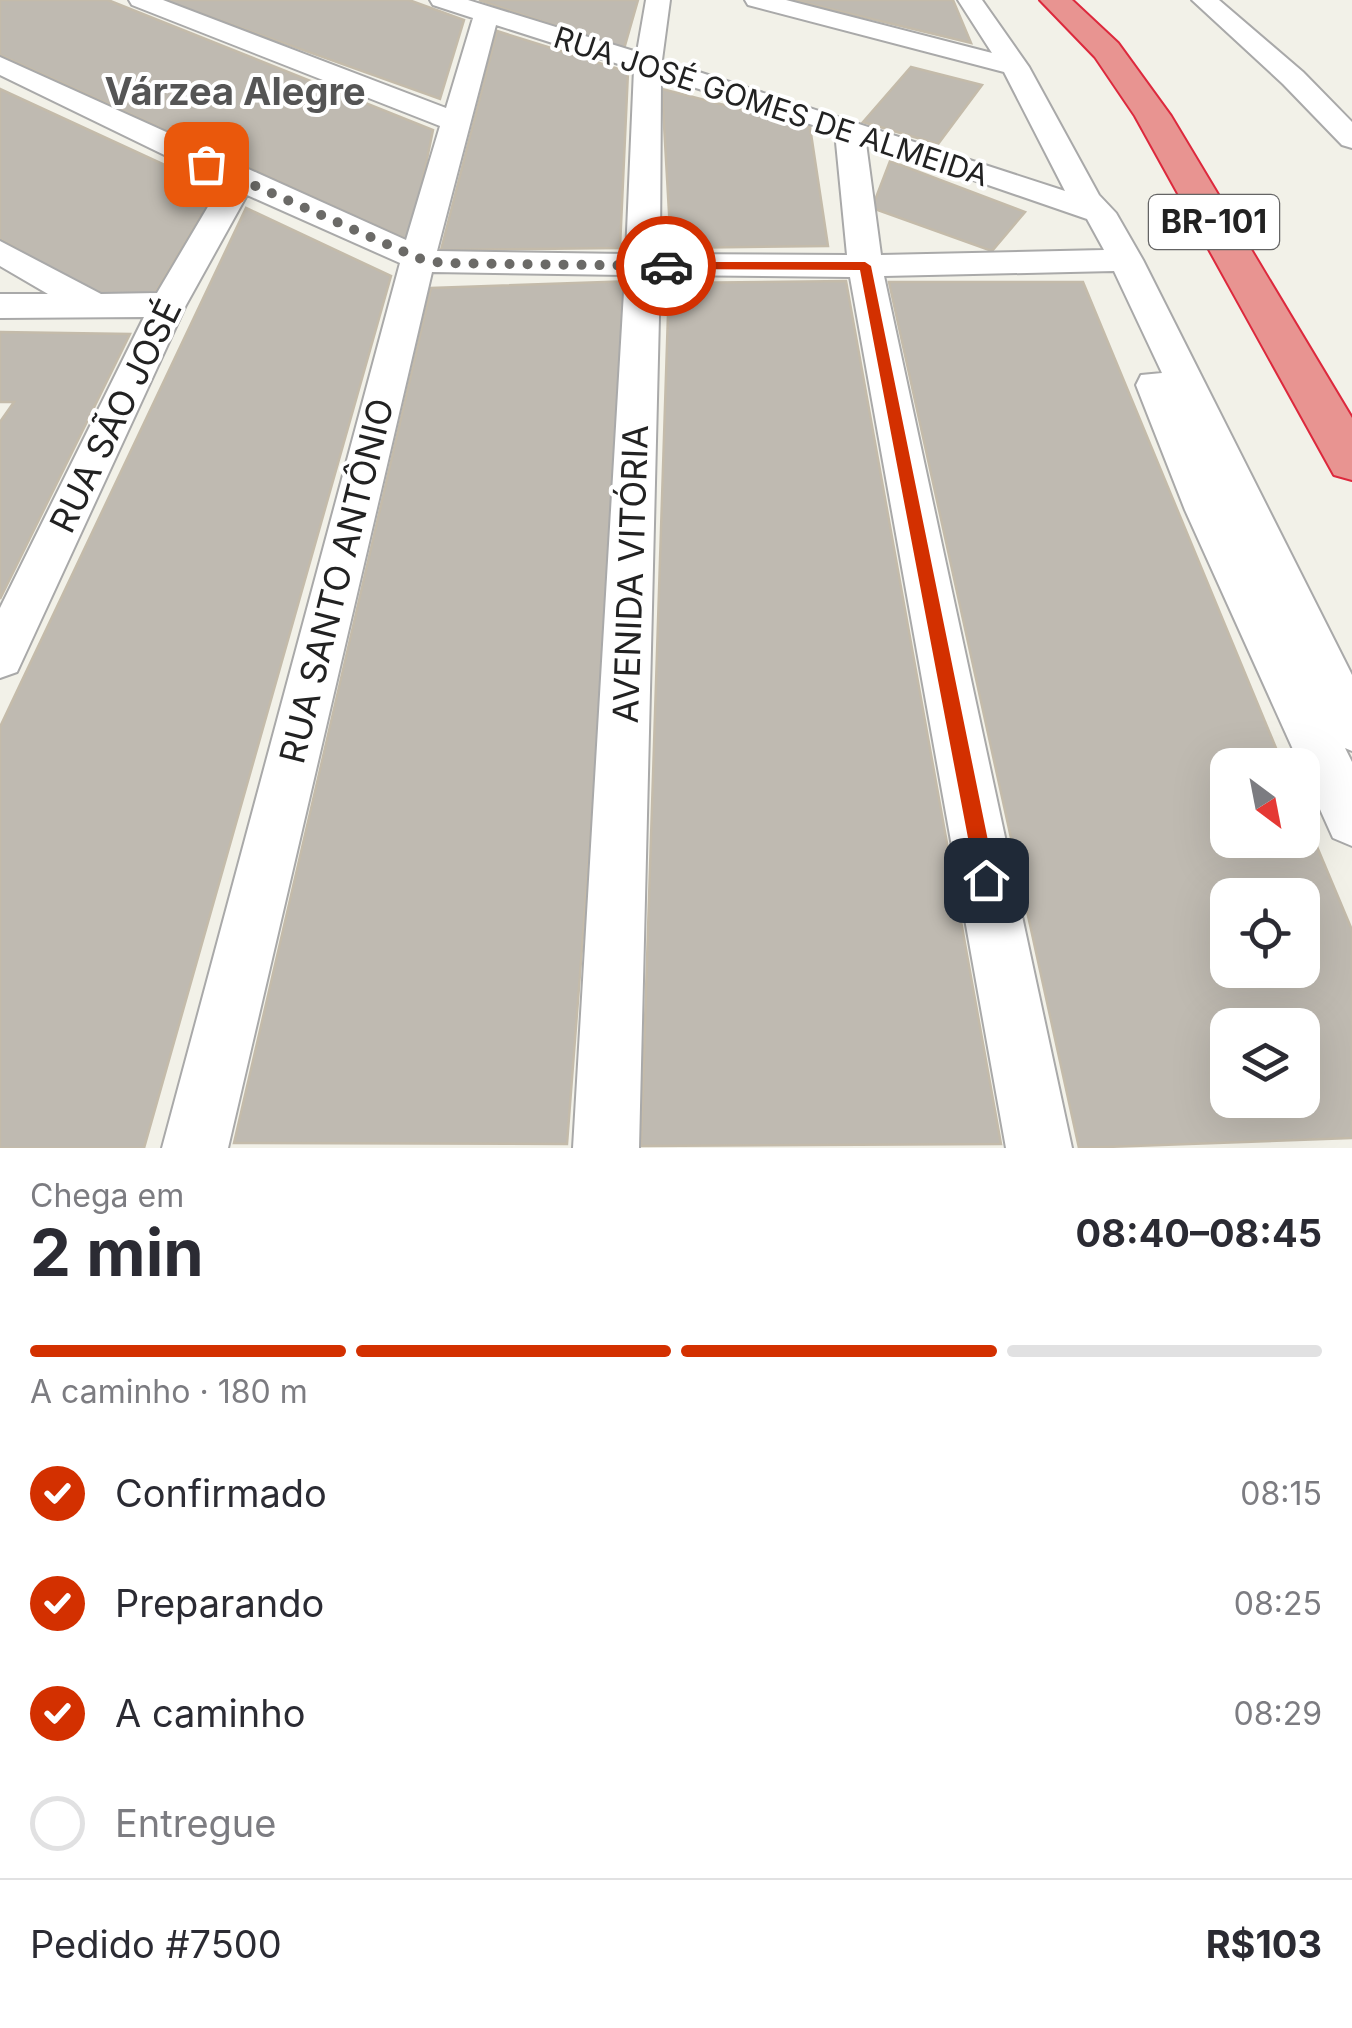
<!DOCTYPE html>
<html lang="pt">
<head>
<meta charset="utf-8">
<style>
	:root { --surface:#fff; --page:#f7f7f7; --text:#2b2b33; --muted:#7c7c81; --line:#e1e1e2; --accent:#d33000 }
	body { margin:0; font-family:Inter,sans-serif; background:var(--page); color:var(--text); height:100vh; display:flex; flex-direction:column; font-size:38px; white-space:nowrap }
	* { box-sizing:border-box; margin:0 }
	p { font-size:32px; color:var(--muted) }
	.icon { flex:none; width:55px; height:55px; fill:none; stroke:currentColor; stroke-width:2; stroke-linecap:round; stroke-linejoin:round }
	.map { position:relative; height:1148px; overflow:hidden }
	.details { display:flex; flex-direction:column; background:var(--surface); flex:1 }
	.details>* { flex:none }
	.needle { width:65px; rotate:148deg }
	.tools { position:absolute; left:1210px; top:748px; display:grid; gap:20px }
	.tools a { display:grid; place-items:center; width:110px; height:110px; border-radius:20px; background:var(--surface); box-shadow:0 10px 40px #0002; font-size:50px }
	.pin { position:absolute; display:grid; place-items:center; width:85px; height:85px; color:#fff; margin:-42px; border-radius:20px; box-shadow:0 5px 15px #0006 }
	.courier { position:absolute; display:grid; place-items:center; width:100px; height:100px; margin:-50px; border:8px solid #d33000; border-radius:50%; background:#fff; color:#222; box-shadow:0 2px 12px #0007 }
	.head em { font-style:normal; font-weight:700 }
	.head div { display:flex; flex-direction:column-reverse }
	.head { display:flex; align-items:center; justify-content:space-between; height:170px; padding:0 30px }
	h1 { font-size:65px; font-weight:700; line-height:75px }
	.bar { display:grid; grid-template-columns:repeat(4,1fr); gap:15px 10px; align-content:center; height:120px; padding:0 30px }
	.bar i { height:12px; border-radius:8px; background:var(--line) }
	.bar .selected { background:var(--accent) }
	.bar p { grid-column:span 4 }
	.line { display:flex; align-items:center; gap:25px; padding:0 30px; border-top:2px solid var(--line) }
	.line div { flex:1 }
	ol { padding:0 30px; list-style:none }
	li { display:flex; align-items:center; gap:30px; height:110px }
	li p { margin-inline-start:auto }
	li .icon { padding:10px; border-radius:50%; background:var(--accent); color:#fff; stroke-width:4 }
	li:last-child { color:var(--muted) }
	li i { width:55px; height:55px; border:5px solid var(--line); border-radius:50% }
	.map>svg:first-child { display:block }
	.building { fill:#bfbab1; stroke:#c4bbaa; stroke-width:2.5; fill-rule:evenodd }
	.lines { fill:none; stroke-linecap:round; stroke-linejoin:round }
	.minor-casing { stroke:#a9a9a9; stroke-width:4 }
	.highway-casing { stroke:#dd293d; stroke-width:4 }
	.minor { fill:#fff; fill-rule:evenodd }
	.highway { fill:#e89491; fill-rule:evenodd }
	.route { fill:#d33000 }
	.done { stroke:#6b6a67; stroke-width:10; stroke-dasharray:0 18 }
	.labels { text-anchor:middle; stroke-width:8; stroke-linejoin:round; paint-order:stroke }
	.far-street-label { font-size:30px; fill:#222; stroke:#fff }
	.shield { fill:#fff; stroke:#646464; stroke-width:2.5 }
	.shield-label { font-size:32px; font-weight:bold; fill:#222 }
	.street-label { font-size:35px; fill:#222; stroke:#fff }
	.far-district-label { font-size:38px; font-weight:bold; fill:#555; stroke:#fff }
</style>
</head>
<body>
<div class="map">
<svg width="1352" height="1148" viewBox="0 0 1352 1148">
	<rect width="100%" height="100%" fill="#f2f1e8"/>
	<g class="building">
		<polygon points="0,0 108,0 433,130 410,241 0,55"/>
		<polygon points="163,0 409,0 464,20 440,99"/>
		<polygon points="479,0 638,0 624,49"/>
		<polygon points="793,0 953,0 971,43"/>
		<polygon points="497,31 628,72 620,248 441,250"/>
		<polygon points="911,67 982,85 938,144 863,122"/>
		<polygon points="0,89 217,189 155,293 100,296 0,239"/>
		<polygon points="662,89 810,127 828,246 671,248"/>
		<polygon points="890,161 1025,212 992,251 872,208"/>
		<polygon points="246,208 391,276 144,1148 0,1148 0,727"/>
		<polygon points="633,281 567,1144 234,1143 431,288"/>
		<polygon points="846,281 1001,1144 641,1146 669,283"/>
		<path d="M889,282H1083L1283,765H1228V840H1302V811L1352,930V1138L1079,1148ZM1228,895H1302V970H1228ZM1228,1025H1302V1100H1228Z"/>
		<polygon points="0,332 130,334 0,599 0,422 14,402 0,402"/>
	</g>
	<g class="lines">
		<g class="minor-casing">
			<g id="minor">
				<path d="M129,0H163L446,108L473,18L433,5L430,0H468L637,52L646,0H670L662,60L1065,191L1004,72L748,5L745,0H786L992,53L958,0H982L1029,67L1099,195L1116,213L1143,260L1352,675V751L1345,748L1352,762V846L1333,838L1185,510L1136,385L1141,375L1162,373L1114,271L884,276L1072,1148H1006L850,277L660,275L639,1148H573L625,275L432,272L228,1148H162L400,263L247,195L186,305L17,672L0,678V608L144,317L0,318V294H48L0,266V241L101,294L157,293L222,183L0,75V57L406,240L440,126L132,5ZM496,25L634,69L626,254L437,251ZM661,77L835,132L847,255L660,254ZM866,143L1087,219L1104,250L881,255Z"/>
				<polygon points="1192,0 1219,0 1303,72 1352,122 1352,148 1342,145 1283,84"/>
			</g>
		</g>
		<g class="highway-casing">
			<polygon id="highway" points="1040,0 1072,0 1118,43 1171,116 1352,418 1352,480 1334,475 1135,116 1095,57"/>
		</g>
		<use href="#minor" class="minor"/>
		<use href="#highway" class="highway"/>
	</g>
	<polygon class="route" points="666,262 865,262 871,266 996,880 993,887 986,890 976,880 860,270 661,269 660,266"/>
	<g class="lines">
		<polyline class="done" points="206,164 418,258 441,263 666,266"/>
	</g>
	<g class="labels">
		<g class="far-street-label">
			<text transform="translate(771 107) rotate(18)" y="10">RUA JOSÉ GOMES DE ALMEIDA</text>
		</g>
		<rect class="shield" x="1149" y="195" width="130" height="54" rx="8"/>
		<g class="shield-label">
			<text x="1214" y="233">BR-101</text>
		</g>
		<g class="street-label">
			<text transform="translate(116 416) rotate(-64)" y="12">RUA SÃO JOSÉ</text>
			<text transform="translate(631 574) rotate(-88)" y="12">AVENIDA VITÓRIA</text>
			<text transform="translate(337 581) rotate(-76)" y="12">RUA SANTO ANTÔNIO</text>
		</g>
		<g class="far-district-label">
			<text x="235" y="105">Várzea Alegre</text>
		</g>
	</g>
</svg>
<div class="tools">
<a><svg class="needle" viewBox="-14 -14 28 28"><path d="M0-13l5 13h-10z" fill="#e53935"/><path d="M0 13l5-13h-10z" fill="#7c7c81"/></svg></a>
<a><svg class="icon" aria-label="locate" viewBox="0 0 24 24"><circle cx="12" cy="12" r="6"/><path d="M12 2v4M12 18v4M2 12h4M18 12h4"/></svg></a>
<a><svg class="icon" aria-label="layers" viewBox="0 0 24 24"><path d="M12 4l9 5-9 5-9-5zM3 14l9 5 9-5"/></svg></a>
</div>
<div class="pin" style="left:206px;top:164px;background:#ea580c"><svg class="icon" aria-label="bag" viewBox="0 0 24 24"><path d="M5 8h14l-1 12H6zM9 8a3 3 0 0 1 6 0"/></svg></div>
<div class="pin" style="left:986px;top:880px;background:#1f2937"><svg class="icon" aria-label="home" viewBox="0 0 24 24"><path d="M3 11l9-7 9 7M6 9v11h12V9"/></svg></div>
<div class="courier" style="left:666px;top:266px"><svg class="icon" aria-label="car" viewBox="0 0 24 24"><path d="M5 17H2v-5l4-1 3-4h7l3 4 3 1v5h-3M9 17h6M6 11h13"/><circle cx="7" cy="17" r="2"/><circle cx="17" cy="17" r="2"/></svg></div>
</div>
<section class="details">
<div class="head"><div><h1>2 min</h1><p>Chega em</p></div><em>08:40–08:45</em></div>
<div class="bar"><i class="selected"></i><i class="selected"></i><i class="selected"></i><i></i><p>A caminho · 180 m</p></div>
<ol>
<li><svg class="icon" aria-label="check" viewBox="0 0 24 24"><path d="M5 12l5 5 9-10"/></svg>Confirmado<p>08:15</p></li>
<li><svg class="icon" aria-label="check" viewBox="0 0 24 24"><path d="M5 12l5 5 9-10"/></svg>Preparando<p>08:25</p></li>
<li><svg class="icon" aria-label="check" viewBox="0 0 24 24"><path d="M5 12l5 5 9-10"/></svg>A caminho<p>08:29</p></li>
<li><i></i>Entregue</li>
</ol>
<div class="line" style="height:130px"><div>Pedido #7500</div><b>R$103</b></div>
</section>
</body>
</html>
